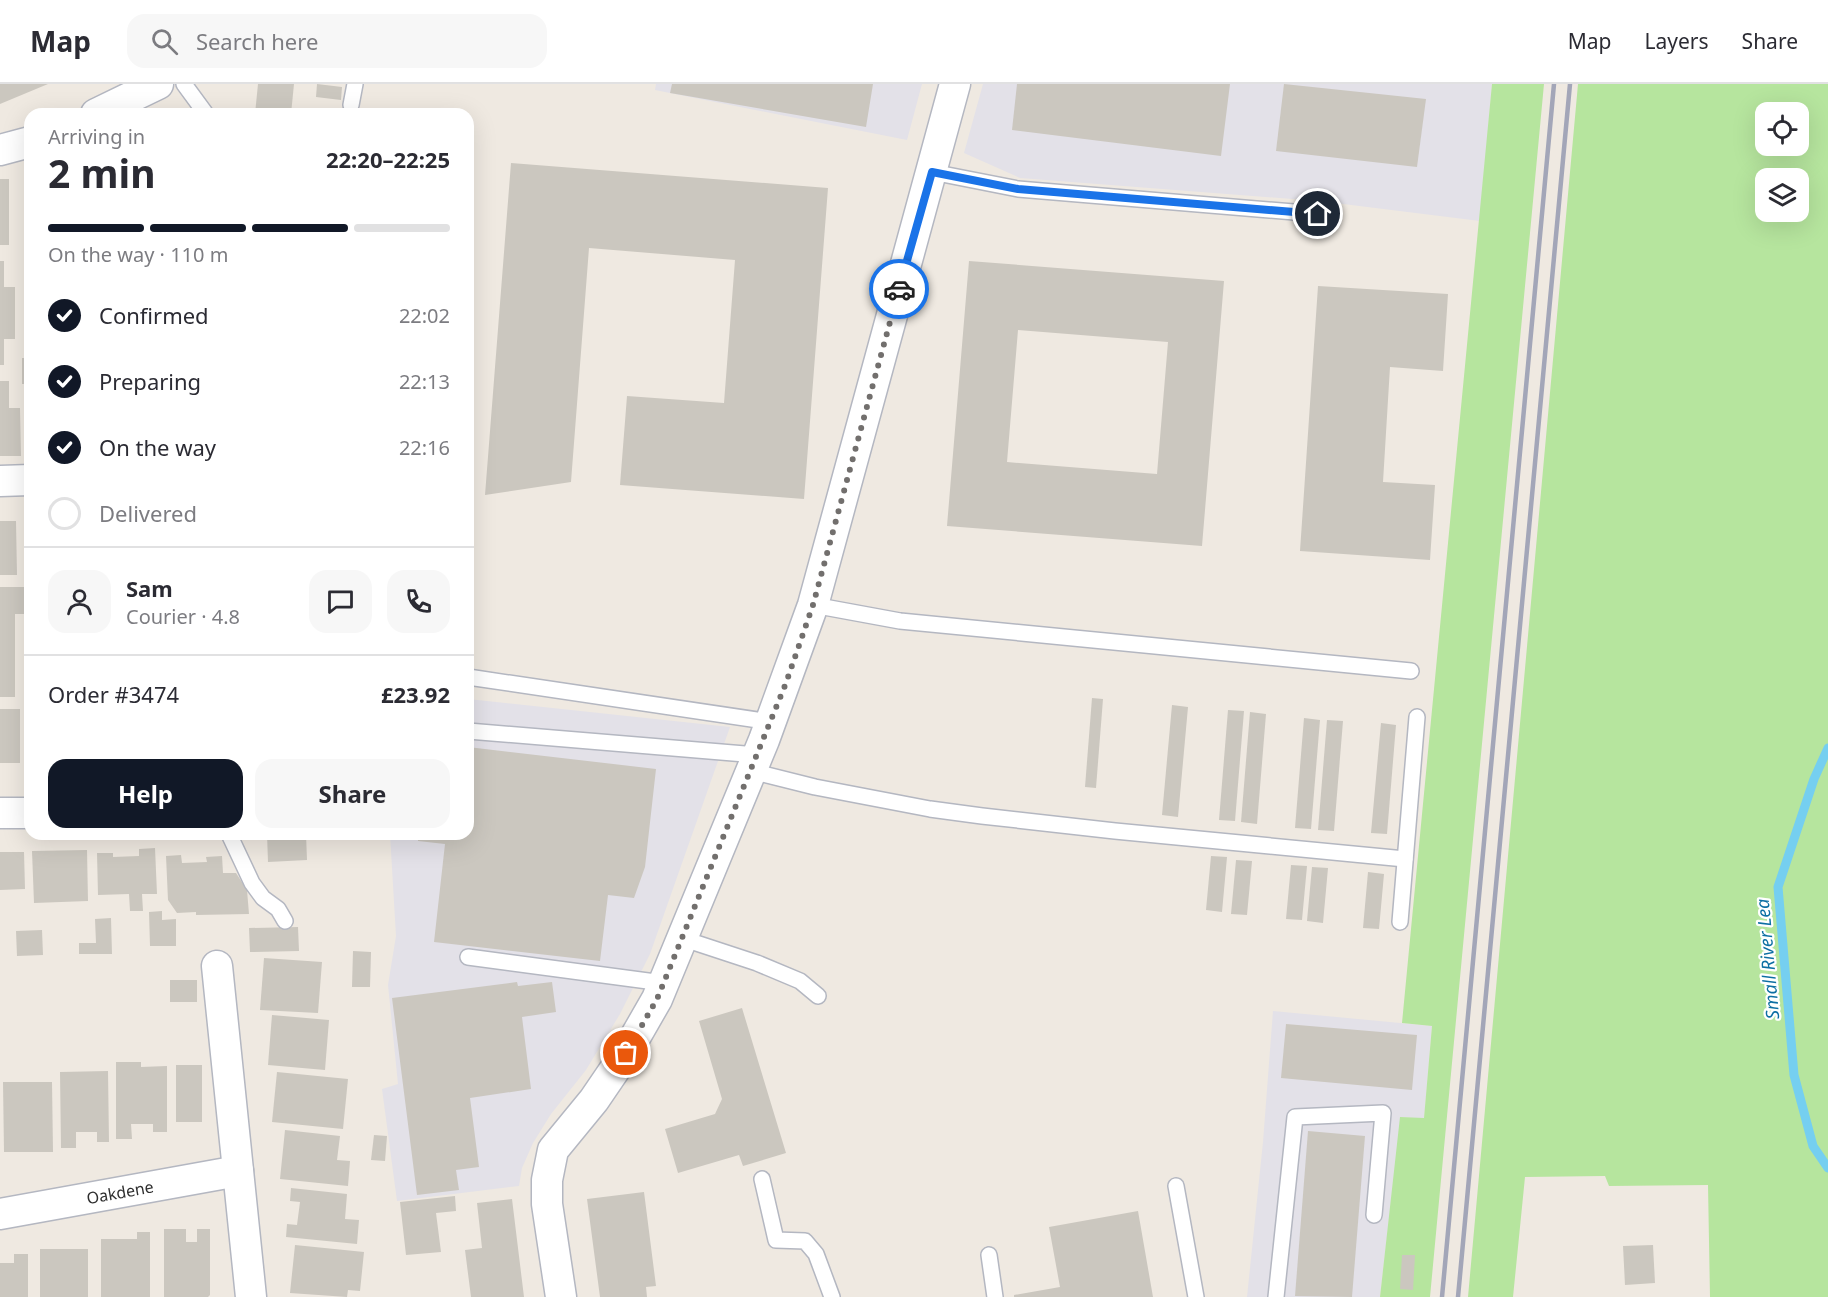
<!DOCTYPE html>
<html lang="en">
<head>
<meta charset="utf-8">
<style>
	:root { --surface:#fff; --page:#f7f7f7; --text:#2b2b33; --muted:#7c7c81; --line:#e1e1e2; --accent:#111827 }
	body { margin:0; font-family:"Noto Sans",sans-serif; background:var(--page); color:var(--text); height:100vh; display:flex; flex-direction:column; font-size:22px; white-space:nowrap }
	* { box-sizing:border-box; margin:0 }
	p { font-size:20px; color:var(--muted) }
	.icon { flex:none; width:33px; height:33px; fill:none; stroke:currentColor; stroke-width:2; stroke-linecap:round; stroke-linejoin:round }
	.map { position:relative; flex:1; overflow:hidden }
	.side { position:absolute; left:24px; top:24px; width:450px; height:732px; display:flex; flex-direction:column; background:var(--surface); border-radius:18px; box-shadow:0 6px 24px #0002 }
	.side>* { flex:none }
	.controls { position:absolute; left:1755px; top:18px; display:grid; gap:12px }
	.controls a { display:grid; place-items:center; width:54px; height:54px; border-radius:12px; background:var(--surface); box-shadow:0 6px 24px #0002; font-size:30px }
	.pin { position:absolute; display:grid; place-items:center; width:51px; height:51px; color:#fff; margin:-26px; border:3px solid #fff; border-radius:50%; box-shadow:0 2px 6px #0007 }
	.courier { position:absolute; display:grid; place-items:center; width:60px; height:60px; margin:-30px; border:4px solid #1a73e8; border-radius:50%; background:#fff; color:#222; box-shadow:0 2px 8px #0007 }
	.headline em { font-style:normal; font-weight:700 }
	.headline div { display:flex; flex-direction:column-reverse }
	.headline { display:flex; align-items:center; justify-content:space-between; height:102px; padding:0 24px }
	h1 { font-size:39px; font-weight:700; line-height:45px }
	.bar { display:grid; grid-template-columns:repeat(4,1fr); gap:9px 6px; align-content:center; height:72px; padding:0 24px }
	.bar i { height:8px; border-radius:4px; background:var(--line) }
	.bar .on { background:var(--accent) }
	.bar p { grid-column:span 4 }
	.line { display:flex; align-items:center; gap:15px; padding:0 24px; border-top:2px solid var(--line) }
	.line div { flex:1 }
	.round { display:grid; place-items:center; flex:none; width:63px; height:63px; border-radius:18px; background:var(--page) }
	ol { padding:0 24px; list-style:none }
	li { display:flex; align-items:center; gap:18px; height:66px }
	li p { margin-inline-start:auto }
	li .icon { padding:6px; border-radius:50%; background:var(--accent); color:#fff; stroke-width:4 }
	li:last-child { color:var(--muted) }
	li i { width:33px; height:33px; border:3px solid var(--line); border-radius:50% }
	.primary-button { display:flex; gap:12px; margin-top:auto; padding:12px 24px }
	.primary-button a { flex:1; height:69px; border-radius:18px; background:var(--accent); color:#fff; font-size:24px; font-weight:700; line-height:69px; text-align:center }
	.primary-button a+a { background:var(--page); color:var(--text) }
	header { display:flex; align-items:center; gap:36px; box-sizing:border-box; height:84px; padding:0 30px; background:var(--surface); border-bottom:2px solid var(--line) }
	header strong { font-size:28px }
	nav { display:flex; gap:33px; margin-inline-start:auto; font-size:21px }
	.search { width:420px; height:54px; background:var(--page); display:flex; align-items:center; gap:15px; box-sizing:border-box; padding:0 21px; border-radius:18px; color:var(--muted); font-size:22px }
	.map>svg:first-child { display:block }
	.industrial { fill:#e3e1e8 }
	.green { fill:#b6e59e; fill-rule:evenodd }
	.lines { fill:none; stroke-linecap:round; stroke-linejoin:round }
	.stream { stroke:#75cff0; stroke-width:9 }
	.building { fill:#cbc7bf; fill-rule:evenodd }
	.lane-casing { stroke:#b4b7c1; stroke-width:18 }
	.street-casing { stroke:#b4b7c1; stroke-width:33 }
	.lane { stroke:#fff; stroke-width:15 }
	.street { stroke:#fff; stroke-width:30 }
	.rail { stroke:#a3a6b8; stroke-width:4.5 }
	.done { stroke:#726f6d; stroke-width:6; stroke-dasharray:0 10.8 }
	.route { stroke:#1a73e8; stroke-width:8 }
	.labels { text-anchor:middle; stroke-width:4.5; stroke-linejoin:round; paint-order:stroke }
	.street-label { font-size:16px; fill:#2e2e2e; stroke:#fff }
	.water-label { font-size:18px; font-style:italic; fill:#0d6fa3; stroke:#fff }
</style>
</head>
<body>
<header>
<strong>Map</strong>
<div class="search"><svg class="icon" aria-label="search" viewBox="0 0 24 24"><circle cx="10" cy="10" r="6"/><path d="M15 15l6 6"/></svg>Search here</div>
<nav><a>Map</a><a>Layers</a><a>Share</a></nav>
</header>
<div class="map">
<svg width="1828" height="1213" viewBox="0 0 1828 1213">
	<rect width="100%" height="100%" fill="#efe9e1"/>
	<g class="industrial">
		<polygon points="656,0 922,0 907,56 655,6"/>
		<polygon points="983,0 1492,0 1480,137 1319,117 1020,94 964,69"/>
		<polygon points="468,615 730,643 650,870 620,930 586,986 551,1030 533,1059 522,1084 519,1102 397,1117 382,1005 398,1000 388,901 396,852 390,750 468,750"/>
		<polygon points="1273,927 1432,942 1424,1035 1401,1033 1380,1213 1247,1213 1263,1058"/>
	</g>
	<g class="green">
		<polygon points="1492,0 1544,0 1430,1213 1380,1213 1400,1033 1424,1034 1432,942 1402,939"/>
		<path d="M1578,0H1828V1213H1710L1708,1101L1609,1102L1605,1092L1525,1093L1513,1213H1468ZM1766,28H1798V62H1766ZM1766,94H1798V128H1766Z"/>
	</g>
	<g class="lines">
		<polyline class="stream" points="1828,664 1814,695 1778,803 1794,991 1813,1062 1828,1084"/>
	</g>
	<g class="building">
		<polygon points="0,0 48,0 0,20"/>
		<polygon points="258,0 294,0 291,30 255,30"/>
		<polygon points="317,0 342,3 341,16 316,13"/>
		<polygon points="672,0 873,0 866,43 670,9"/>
		<polygon points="1017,0 1230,0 1221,72 1012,46"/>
		<polygon points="1284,0 1426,15 1417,83 1276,67"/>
		<polygon points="511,79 828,104 804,415 620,401 627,312 724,319 735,176 589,164 571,398 485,411"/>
		<rect x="0" y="95" width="9" height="66"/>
		<polygon points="0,177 4,177 4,203 15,203 15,255 4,255 4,281 0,281"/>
		<path d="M969,177L1224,197L1202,462L947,442ZM1018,246L1168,258L1157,390L1007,378Z"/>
		<polygon points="1318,202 1448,210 1443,287 1390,283 1383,398 1435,401 1430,476 1300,467"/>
		<rect x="22" y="274" width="8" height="26"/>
		<polygon points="0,297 9,297 9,324 20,324 21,372 0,372"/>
		<polygon points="0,437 16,437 17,491 0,491"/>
		<polygon points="0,503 29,503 29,530 15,530 15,613 0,613"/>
		<polygon points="1092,614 1103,615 1096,704 1085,703"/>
		<polygon points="1172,621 1188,623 1178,733 1162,731"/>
		<rect x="0" y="625" width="20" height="54"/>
		<polygon points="1228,626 1244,627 1235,737 1219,736"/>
		<polygon points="1250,628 1266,630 1257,740 1241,738"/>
		<polygon points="1304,634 1320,636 1311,745 1295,744"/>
		<polygon points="1327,636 1343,637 1334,747 1318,746"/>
		<polygon points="1381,639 1396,641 1387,750 1371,749"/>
		<polygon points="468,663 656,685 645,783 634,814 608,811 600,877 434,858 445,760 418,757 418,750 468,750"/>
		<polygon points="267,750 306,750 307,776 268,778"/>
		<polygon points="155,764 157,810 142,810 143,827 130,827 129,810 98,811 97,769 113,769 113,773 139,772 139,765"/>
		<polygon points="87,766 88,817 34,819 32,767"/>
		<polygon points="0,768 24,768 25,805 0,806"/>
		<polygon points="181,771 182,779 207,778 206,773 222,772 223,789 236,789 247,806 249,830 196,831 196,828 177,829 168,816 166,772"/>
		<polygon points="1211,772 1227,773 1222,828 1206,826"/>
		<polygon points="1236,776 1252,777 1247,831 1231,830"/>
		<polygon points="1291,781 1307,782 1302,836 1286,835"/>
		<polygon points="1312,783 1328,784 1323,839 1307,837"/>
		<polygon points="1368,788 1384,790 1379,845 1363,844"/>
		<polygon points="162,827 162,836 176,835 176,862 150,862 149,828"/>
		<polygon points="111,834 112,870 79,870 79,859 96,859 95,835"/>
		<polygon points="298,843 299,867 250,868 249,844"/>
		<polygon points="42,846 43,871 17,872 16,847"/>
		<polygon points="353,867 371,868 370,903 352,903"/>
		<polygon points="264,874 322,878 318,929 260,926"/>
		<rect x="170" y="896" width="27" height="22"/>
		<polygon points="517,898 518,902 552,898 556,928 522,933 531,1005 470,1014 479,1083 456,1086 459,1106 417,1111 392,914"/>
		<polygon points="742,924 786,1069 743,1082 739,1071 678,1089 665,1045 715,1030 722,1015 699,937"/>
		<polygon points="272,931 329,936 325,986 268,981"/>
		<polygon points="1286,940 1417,951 1412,1006 1281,994"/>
		<polygon points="116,978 141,978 141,983 167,982 167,1048 153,1048 153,1040 131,1040 132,1055 116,1055"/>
		<rect x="176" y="981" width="26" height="57"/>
		<polygon points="108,987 109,1058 97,1058 97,1048 76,1048 76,1064 61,1064 60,988"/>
		<polygon points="277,988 348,995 343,1045 272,1038"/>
		<polygon points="3,998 52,998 53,1068 4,1068"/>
		<polygon points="285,1046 340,1052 337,1076 350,1077 348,1102 280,1095"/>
		<polygon points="1308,1047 1365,1052 1352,1213 1295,1212"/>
		<polygon points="374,1051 387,1052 385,1077 371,1076"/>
		<polygon points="291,1104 347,1110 345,1135 359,1136 357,1160 286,1153 287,1140 297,1141 300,1118 290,1117"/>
		<polygon points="644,1108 656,1202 646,1203 647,1213 600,1213 587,1115"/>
		<polygon points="455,1112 456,1127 436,1129 441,1168 406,1171 400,1118"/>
		<polygon points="512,1115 524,1213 471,1213 465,1166 482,1164 477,1119"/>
		<polygon points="1138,1127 1153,1213 1014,1213 1014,1211 1060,1203 1049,1143"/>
		<polygon points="164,1145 186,1145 186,1158 197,1158 197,1145 210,1145 210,1211 208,1213 164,1213"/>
		<polygon points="137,1148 150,1148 150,1213 101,1213 101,1155 137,1155"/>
		<polygon points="295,1161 364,1168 360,1207 348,1206 347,1213 290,1209"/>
		<polygon points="1653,1161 1655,1199 1625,1201 1623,1162"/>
		<rect x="40" y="1165" width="48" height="48"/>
		<polygon points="14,1170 28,1170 28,1213 0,1213 0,1179 14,1179"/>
		<polygon points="1402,1171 1415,1171 1413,1206 1400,1205"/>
	</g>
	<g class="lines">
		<g class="lane-casing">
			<g id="lane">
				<polyline points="184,0 206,30"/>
				<polyline points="351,21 355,0"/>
				<polyline points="932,88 1018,105 1318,130"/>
				<polyline points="813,521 900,537 1411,587"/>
				<polyline points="468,593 771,638"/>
				<polyline points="468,647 757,671"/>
				<polyline points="751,687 815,703 930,725 982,732 1115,747 1405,775"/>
				<polyline points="229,750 252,799 263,814 278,825 285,837"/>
				<polyline points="1400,838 1417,633"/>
				<polyline points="681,854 757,879 800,897 818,912"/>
				<polyline points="468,873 663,899"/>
				<polyline points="762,1095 776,1156 805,1157 816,1170 832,1213"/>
				<polyline points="1176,1102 1196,1213"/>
				<polyline points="989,1171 995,1213"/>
				<polyline points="1276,1213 1295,1033 1383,1029 1374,1131"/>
			</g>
		</g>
		<g class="street-casing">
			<g id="street">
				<polyline points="96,30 158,0"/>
				<polyline points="0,66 30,58"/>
				<polyline points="0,397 30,396"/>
				<polyline points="0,729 30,729"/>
				<polyline points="217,882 251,1213"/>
				<path id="s1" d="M0,1130L238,1087"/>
				<polyline points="561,1213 547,1120 547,1096 553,1066 594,1016 626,969 657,915 764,656 813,521 955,0"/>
			</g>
		</g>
		<use href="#lane" class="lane"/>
		<use href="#street" class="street"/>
		<g class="rail">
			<polyline points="1442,1213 1554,0"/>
			<polyline points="1458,1213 1570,0"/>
		</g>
	</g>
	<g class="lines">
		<polyline class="done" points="626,969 657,915 786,599 813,521 899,205"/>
		<polyline class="route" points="899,205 932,88 1018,105 1318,130"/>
	</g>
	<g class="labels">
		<g class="street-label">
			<text dy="6" stroke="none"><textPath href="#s1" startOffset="122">Oakdene</textPath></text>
		</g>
		<g class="water-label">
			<text transform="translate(1768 875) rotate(-95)" y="6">Small River Lea</text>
		</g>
	</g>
</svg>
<div class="controls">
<a><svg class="icon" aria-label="locate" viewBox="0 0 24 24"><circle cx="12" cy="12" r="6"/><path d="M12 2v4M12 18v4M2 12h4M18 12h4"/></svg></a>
<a><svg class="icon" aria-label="layers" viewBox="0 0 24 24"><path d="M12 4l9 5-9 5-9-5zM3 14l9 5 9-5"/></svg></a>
</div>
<div class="pin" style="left:626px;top:969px;background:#ea580c"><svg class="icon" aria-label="bag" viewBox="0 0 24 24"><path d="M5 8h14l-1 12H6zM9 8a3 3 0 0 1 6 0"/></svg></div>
<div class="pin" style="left:1318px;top:130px;background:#1f2937"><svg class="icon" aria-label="home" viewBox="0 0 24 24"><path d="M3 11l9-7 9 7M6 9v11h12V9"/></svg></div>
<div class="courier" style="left:899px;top:205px"><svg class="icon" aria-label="car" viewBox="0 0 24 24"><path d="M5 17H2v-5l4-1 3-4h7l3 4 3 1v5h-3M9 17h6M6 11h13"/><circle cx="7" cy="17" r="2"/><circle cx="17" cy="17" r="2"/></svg></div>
<section class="side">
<div class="headline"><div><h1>2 min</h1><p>Arriving in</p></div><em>22:20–22:25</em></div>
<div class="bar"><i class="on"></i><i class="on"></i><i class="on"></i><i></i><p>On the way · 110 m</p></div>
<ol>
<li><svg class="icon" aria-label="check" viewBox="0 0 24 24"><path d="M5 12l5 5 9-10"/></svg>Confirmed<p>22:02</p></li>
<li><svg class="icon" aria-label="check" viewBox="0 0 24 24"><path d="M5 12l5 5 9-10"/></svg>Preparing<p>22:13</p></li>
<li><svg class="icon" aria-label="check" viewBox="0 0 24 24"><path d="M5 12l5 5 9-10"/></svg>On the way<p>22:16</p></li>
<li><i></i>Delivered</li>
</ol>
<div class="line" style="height:108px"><a class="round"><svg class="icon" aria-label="person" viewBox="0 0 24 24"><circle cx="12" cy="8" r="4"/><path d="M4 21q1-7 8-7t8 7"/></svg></a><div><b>Sam</b><p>Courier · 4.8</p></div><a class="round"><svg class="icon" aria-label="chat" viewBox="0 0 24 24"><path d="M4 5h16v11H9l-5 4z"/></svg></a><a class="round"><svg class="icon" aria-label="phone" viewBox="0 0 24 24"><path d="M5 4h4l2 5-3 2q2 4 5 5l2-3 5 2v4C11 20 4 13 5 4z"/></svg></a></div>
<div class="line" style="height:78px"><div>Order #3474</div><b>£23.92</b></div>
<div class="primary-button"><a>Help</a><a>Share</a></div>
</section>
</div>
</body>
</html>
